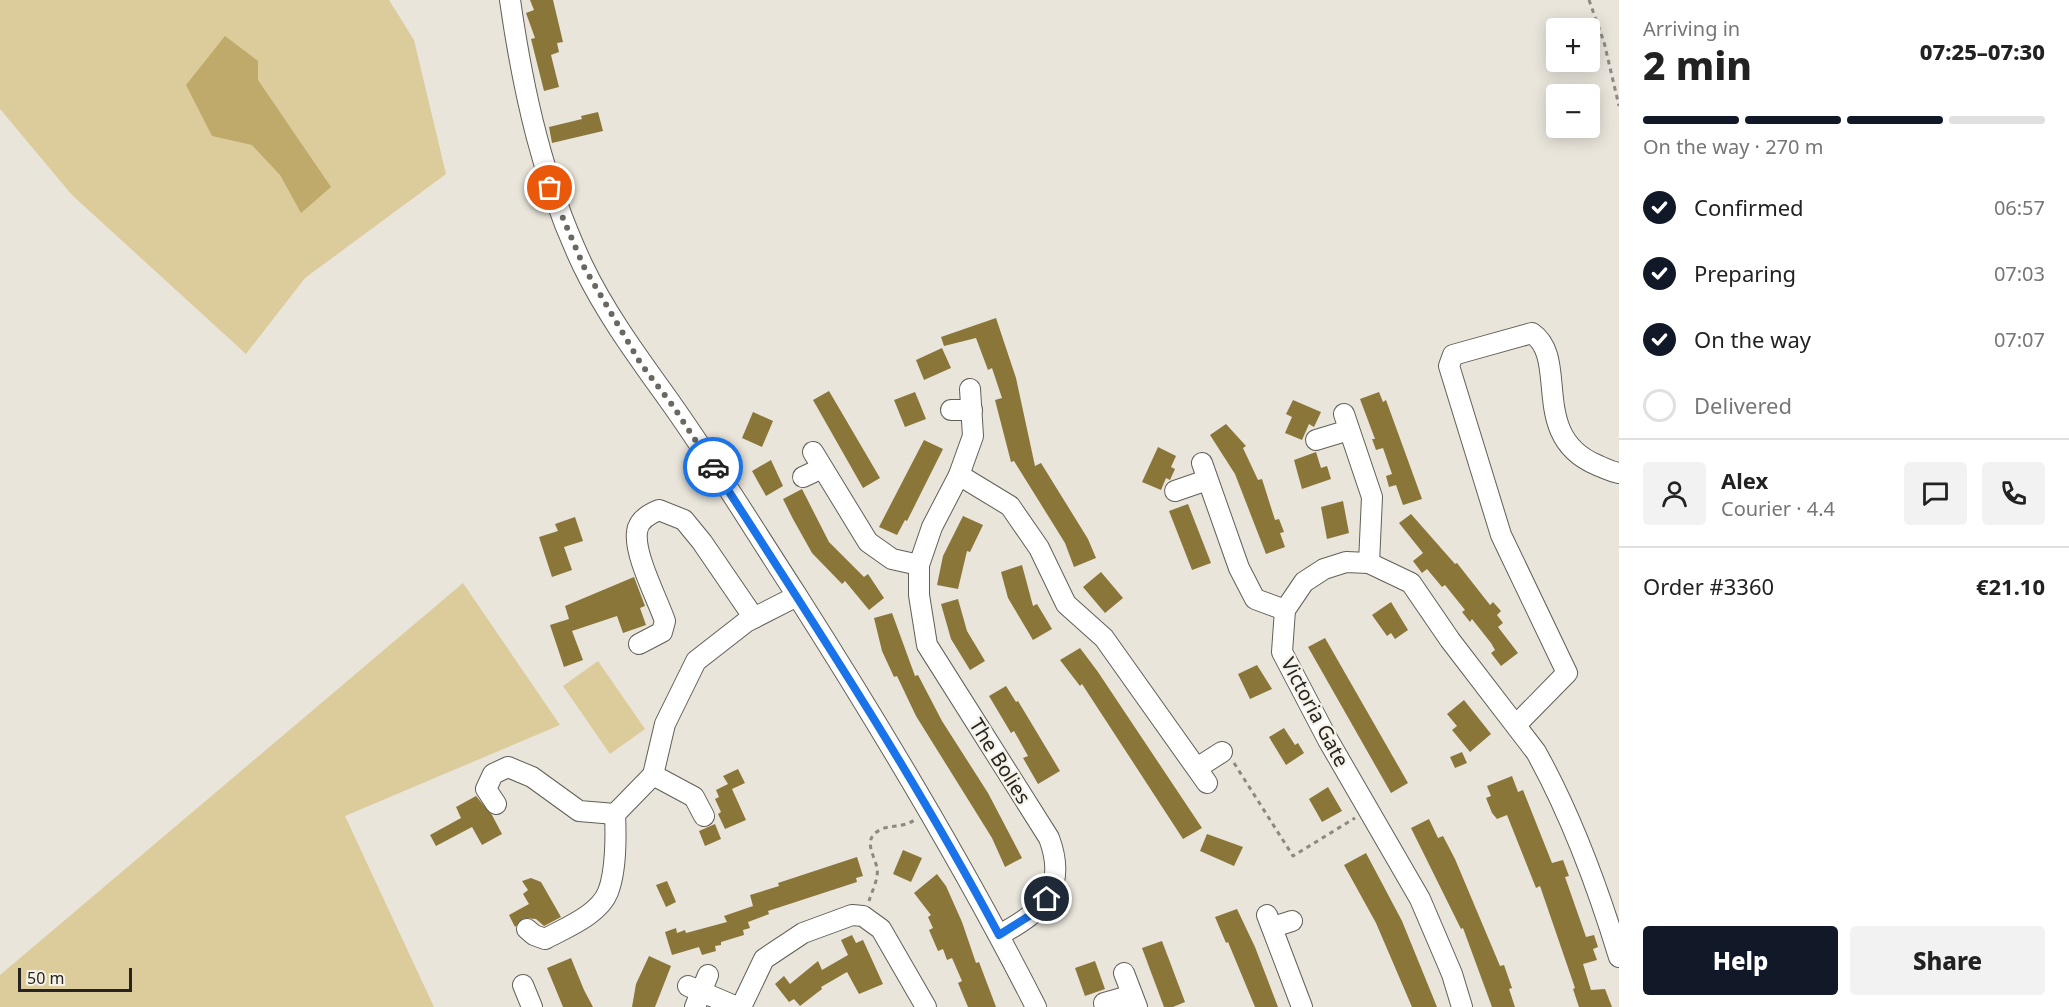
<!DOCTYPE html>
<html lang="en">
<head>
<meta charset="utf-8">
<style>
	:root { --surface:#fff; --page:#f2f2f2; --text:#222; --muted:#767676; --line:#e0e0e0; --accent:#111827 }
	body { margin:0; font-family:"Noto Sans",sans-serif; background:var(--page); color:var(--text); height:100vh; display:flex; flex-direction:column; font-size:22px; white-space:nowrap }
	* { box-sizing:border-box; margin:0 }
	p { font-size:20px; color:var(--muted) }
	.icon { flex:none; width:33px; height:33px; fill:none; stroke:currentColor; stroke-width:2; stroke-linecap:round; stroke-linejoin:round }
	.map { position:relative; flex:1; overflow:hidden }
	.sheet { display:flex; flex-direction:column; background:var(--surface); width:450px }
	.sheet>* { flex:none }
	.tools { position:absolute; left:1546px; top:18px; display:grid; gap:12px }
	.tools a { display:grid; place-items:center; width:54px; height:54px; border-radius:6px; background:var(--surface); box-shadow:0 3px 15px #0003; font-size:30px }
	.scale { position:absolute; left:18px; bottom:15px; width:114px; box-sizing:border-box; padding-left:6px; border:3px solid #252420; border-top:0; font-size:16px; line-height:21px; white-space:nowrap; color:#252420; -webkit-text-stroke:4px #f6f2e8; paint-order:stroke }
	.pin { position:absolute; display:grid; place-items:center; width:51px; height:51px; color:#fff; margin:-26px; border:3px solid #fff; border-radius:50%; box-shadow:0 2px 6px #0007 }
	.courier { position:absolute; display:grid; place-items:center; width:60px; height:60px; margin:-30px; border:4px solid #1a73e8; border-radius:50%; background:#fff; color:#222; box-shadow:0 2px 8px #0007 }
	.summary em { font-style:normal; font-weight:800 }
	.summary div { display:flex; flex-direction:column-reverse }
	.summary { display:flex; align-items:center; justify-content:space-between; height:102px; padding:0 24px }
	h1 { font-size:39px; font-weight:800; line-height:45px }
	.bar { display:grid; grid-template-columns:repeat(4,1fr); gap:9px 6px; align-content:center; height:72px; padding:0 24px }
	.bar i { height:8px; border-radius:4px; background:var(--line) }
	.bar .current { background:var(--accent) }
	.bar p { grid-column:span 4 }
	.line { display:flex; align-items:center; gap:15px; padding:0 24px; border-top:2px solid var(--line) }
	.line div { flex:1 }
	.round { display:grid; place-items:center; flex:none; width:63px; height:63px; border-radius:6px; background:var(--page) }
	ol { padding:0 24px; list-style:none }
	li { display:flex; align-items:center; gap:18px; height:66px }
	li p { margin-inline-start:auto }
	li .icon { padding:6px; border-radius:50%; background:var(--accent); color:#fff; stroke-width:4 }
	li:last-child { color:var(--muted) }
	li i { width:33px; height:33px; border:3px solid var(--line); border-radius:50% }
	.action { display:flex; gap:12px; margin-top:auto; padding:12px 24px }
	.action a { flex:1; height:69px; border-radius:6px; background:var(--accent); color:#fff; font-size:24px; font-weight:800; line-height:69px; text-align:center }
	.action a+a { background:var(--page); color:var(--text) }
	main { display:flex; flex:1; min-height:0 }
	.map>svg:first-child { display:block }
	.green { fill:#dccc9b }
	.water { fill:#bfaa6c }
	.building { fill:#8a7639 }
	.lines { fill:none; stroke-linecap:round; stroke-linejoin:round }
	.minor-casing { stroke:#625f57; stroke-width:22 }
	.path { stroke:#8c8982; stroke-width:3; stroke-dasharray:4.5 4.5; stroke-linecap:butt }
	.minor { stroke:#fff; stroke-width:20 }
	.done { stroke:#6a6861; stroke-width:6; stroke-dasharray:0 10.8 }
	.route { stroke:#1a73e8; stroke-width:8 }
	.labels { text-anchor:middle; stroke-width:4.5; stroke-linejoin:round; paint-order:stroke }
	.street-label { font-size:20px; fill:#252420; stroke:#f6f2e8 }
</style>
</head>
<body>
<main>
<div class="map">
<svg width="1619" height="1007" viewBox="0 0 1619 1007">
	<rect width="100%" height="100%" fill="#e9e5db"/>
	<g class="green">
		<polygon points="0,0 389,0 414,40 446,174 305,278 246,354 72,195 0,109"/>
		<polygon points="463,583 560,725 345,816 434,1007 0,1007 0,975"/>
		<polygon points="598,661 645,729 610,754 563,686"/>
	</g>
	<polygon class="water" points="225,36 258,61 258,80 331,187 301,213 280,175 252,145 212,136 186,85"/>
	<g class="building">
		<polygon points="530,0 553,0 563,42 557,43 559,52 551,55 559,87 544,91 531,39 535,38 526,13 534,10"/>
		<polygon points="598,112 603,131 552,143 549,127 582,119 581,116"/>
		<polygon points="996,318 1016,378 1035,466 1041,463 1088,539 1096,558 1074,567 1065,543 1014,461 1011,462 995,400 1002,398 992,368 988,370 976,338 944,346 941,337"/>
		<polygon points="942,348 951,368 924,380 916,360"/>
		<polygon points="829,391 880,478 863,488 813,400"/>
		<polygon points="915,392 926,419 905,427 894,400"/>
		<polygon points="1379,392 1383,402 1386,400 1422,499 1403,505 1396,485 1389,487 1386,476 1392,474 1383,448 1376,450 1372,439 1375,439 1360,399"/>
		<polygon points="1293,400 1321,412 1314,427 1309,424 1302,440 1285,433 1292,417 1286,414"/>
		<polygon points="753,412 773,421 762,447 742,438"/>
		<polygon points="1226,424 1246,446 1243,448 1258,480 1262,479 1275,520 1279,519 1284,532 1280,533 1285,547 1266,554 1235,474 1210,435"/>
		<polygon points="924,440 943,449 907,521 905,520 897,535 879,527"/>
		<polygon points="1158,447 1176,456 1171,467 1175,469 1170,480 1166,478 1161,490 1142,482"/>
		<polygon points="1316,452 1321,468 1327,466 1331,479 1302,489 1294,460"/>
		<polygon points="771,460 783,486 766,496 752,471"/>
		<polygon points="802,489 829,542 864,577 868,574 884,598 869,610 845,581 842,584 812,553 793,519 783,499"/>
		<polygon points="1343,501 1349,533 1327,539 1321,507"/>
		<polygon points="1188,504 1211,563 1192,570 1169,511"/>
		<polygon points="1411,514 1455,564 1457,563 1490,605 1493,602 1501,611 1497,615 1503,623 1498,627 1518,653 1501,666 1491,653 1495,650 1491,643 1472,619 1470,622 1462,612 1465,610 1445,585 1442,587 1427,569 1422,573 1413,561 1423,553 1399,523"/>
		<polygon points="963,516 983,525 970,552 967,551 958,589 937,585 943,556"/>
		<polygon points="575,517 583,541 564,547 572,570 552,577 539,537 558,531 555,524"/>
		<polygon points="1022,565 1033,606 1037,604 1052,629 1033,640 1008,598 1001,572"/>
		<polygon points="1101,572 1123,598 1105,613 1083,587"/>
		<polygon points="634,577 645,606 640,608 646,625 623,633 617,616 572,631 583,660 564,667 550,625 569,619 565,606"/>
		<polygon points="958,599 967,631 985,661 970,670 951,639 941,604"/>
		<polygon points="1391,602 1408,630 1395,639 1391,633 1387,636 1372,615"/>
		<polygon points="892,613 915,676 918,675 942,721 988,793 1022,858 1005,867 992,838 916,716 897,676 894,677 882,651 874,618"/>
		<polygon points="1325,638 1408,783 1391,793 1308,647"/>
		<polygon points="1080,648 1098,672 1202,828 1183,839 1082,684 1080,686 1060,660"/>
		<polygon points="1257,665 1272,689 1250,699 1238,674"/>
		<polygon points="1006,686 1016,702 1018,701 1060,771 1038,784 1023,758 1028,756 1014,731 1011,733 989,696"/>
		<polygon points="1464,700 1491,734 1470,752 1452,730 1457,726 1447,714"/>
		<polygon points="1284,728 1295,745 1298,743 1304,753 1286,765 1269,737"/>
		<polygon points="1462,752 1467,763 1455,768 1450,757"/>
		<polygon points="738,769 745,783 732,789 746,820 725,829 718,814 721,812 715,799 719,797 716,790 728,784 723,776"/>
		<polygon points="1512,776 1518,792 1523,790 1552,863 1563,860 1569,876 1565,877 1586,937 1594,935 1598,947 1593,949 1597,960 1583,964 1591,990 1605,989 1612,1007 1579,1007 1573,989 1575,988 1540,886 1536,888 1507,815 1497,819 1492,813 1486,798 1491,796 1487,786"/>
		<polygon points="1328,787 1342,811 1322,822 1309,799"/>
		<polygon points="476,796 492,815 502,834 482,845 472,827 436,846 430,835 461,818 456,807"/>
		<polygon points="1429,819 1438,838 1443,836 1455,859 1500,966 1504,965 1512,988 1509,989 1515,1007 1492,1007 1463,928 1461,929 1411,828"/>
		<polygon points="715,824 721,839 705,846 699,831"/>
		<polygon points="1207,834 1243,847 1234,866 1200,851"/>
		<polygon points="903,850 922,858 911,882 893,874"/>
		<polygon points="1366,853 1402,921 1437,1007 1412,1007 1376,923 1344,865"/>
		<polygon points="857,857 863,876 856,878 857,882 768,911 769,914 748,922 750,928 743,930 744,935 721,942 721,945 715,946 716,951 702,955 699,947 672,955 665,932 676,928 677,933 685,930 686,933 727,922 724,916 753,906 750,895 779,886 778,883"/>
		<polygon points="937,874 946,886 962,922 976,963 979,962 996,1007 968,1007 958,983 962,981 952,958 947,960 943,949 938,951 929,930 933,928 928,917 931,915 914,893"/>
		<polygon points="531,878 541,882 561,917 544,926 536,919 524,918 515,927 509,915 529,904 523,894 528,890 522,881"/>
		<polygon points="667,881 676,902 666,907 656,885"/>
		<polygon points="1237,909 1255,947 1278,1007 1255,1007 1228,942 1226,943 1215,917"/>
		<polygon points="852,935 856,943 863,940 883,984 859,994 847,972 821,987 822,989 800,1006 794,999 789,1002 775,984 784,976 790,984 818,961 822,970 848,955 841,940"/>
		<polygon points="1162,941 1185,1002 1173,1007 1164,1007 1142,948"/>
		<polygon points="649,956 671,966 655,1007 632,1007 636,984"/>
		<polygon points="571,958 584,990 593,1007 563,1007 547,968"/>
		<polygon points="1095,961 1105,989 1085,996 1075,968"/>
	</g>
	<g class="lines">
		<g class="minor-casing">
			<g id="minor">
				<path d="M510,0C523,91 543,182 583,266C607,316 641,361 673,406C716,467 755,531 796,594C882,729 964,865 1036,1007"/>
				<path d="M970,389L973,436L959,475L932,527L919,565V595L927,645L1049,838C1068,889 1043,912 999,935"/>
				<polyline points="951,410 972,410"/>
				<polyline points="1344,414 1372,497 1369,563"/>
				<polyline points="1316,440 1349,430"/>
				<polyline points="813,452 868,542 892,559 919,565"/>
				<polyline points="1202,463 1239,568 1255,599 1285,610"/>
				<polyline points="959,475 1010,506 1039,548 1066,604 1104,638 1207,783"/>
				<polyline points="803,477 822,468"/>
				<polyline points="1175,491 1207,480"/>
				<path d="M639,644L662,632L665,621C657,598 634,555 637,532C638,520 649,514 659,510L684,520L702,542L754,618"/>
				<path d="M1516,725L1567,673L1501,535L1449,366L1453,355L1532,333C1570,359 1528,436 1597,465C1604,468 1612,472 1619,473"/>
				<polyline points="1197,768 1222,752"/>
				<polyline points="653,775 694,797 704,816"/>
				<polyline points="496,804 486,789 493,774 508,767 532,777 579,811 615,814"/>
				<polyline points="1267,915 1302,1007"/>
				<polyline points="1273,927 1292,921"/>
				<path d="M527,929L534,935L545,939C565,928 599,915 608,892C616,872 616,835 615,814L653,775L665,724L696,661L746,622L797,596"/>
				<polyline points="1124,973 1137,1007"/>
				<polyline points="523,985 532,1007"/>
				<polyline points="688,986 737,1007"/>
				<polyline points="1104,1003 1132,995"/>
				<polyline points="695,1007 708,975"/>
				<polyline points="741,1007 764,959 803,933 852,915 863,916 881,929 926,1007"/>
				<path d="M1462,1007L1452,974L1420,899L1328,740L1282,652L1285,610L1304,582L1324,569L1346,562L1369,563L1411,583L1450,640L1536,752C1571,815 1598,888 1619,957"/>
			</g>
		</g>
		<g class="path">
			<polyline points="1589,0 1604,42 1619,106"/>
			<polyline points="1234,763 1293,856 1355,818"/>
			<path d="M869,901C872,891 879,878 877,868C874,854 862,839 880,830C890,824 902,829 916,819"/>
		</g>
		<use href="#minor" class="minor"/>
	</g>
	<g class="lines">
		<polyline class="done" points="550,188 584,267 641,364 673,406 713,467"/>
		<path class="route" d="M713,467C812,620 913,774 999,935L1040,909L1047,899"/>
	</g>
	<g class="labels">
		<g class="street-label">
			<text transform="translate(1315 712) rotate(62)" y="7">Victoria Gate</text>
			<text transform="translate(1000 761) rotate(58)" y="7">The Bolies</text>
		</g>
	</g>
</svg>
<div class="tools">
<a>+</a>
<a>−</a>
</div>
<div class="scale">50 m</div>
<div class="pin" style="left:550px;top:188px;background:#ea580c"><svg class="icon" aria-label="bag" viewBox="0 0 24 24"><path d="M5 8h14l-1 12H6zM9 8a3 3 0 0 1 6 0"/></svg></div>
<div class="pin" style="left:1047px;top:899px;background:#1f2937"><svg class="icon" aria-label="home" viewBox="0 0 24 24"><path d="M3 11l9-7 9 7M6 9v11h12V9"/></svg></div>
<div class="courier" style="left:713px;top:467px"><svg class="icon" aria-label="car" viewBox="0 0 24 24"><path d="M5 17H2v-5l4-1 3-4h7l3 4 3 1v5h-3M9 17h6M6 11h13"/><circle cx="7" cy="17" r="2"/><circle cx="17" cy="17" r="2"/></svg></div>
</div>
<section class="sheet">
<div class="summary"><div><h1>2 min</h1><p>Arriving in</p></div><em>07:25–07:30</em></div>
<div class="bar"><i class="current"></i><i class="current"></i><i class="current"></i><i></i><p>On the way · 270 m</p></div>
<ol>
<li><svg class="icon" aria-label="check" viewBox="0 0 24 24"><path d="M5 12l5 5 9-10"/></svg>Confirmed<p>06:57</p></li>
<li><svg class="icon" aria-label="check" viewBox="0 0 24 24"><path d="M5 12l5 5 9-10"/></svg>Preparing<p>07:03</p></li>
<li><svg class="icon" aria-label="check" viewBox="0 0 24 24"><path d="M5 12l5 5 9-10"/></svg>On the way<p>07:07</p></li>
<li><i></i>Delivered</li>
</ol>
<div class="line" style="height:108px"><a class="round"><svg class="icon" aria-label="person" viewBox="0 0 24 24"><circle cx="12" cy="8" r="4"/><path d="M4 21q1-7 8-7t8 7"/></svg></a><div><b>Alex</b><p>Courier · 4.4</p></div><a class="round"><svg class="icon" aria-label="chat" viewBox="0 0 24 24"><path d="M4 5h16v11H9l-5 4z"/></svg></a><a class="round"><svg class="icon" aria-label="phone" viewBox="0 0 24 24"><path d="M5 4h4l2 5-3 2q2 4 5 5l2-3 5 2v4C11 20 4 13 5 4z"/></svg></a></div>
<div class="line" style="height:78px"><div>Order #3360</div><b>€21.10</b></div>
<div class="action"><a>Help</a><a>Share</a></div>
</section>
</main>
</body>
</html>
